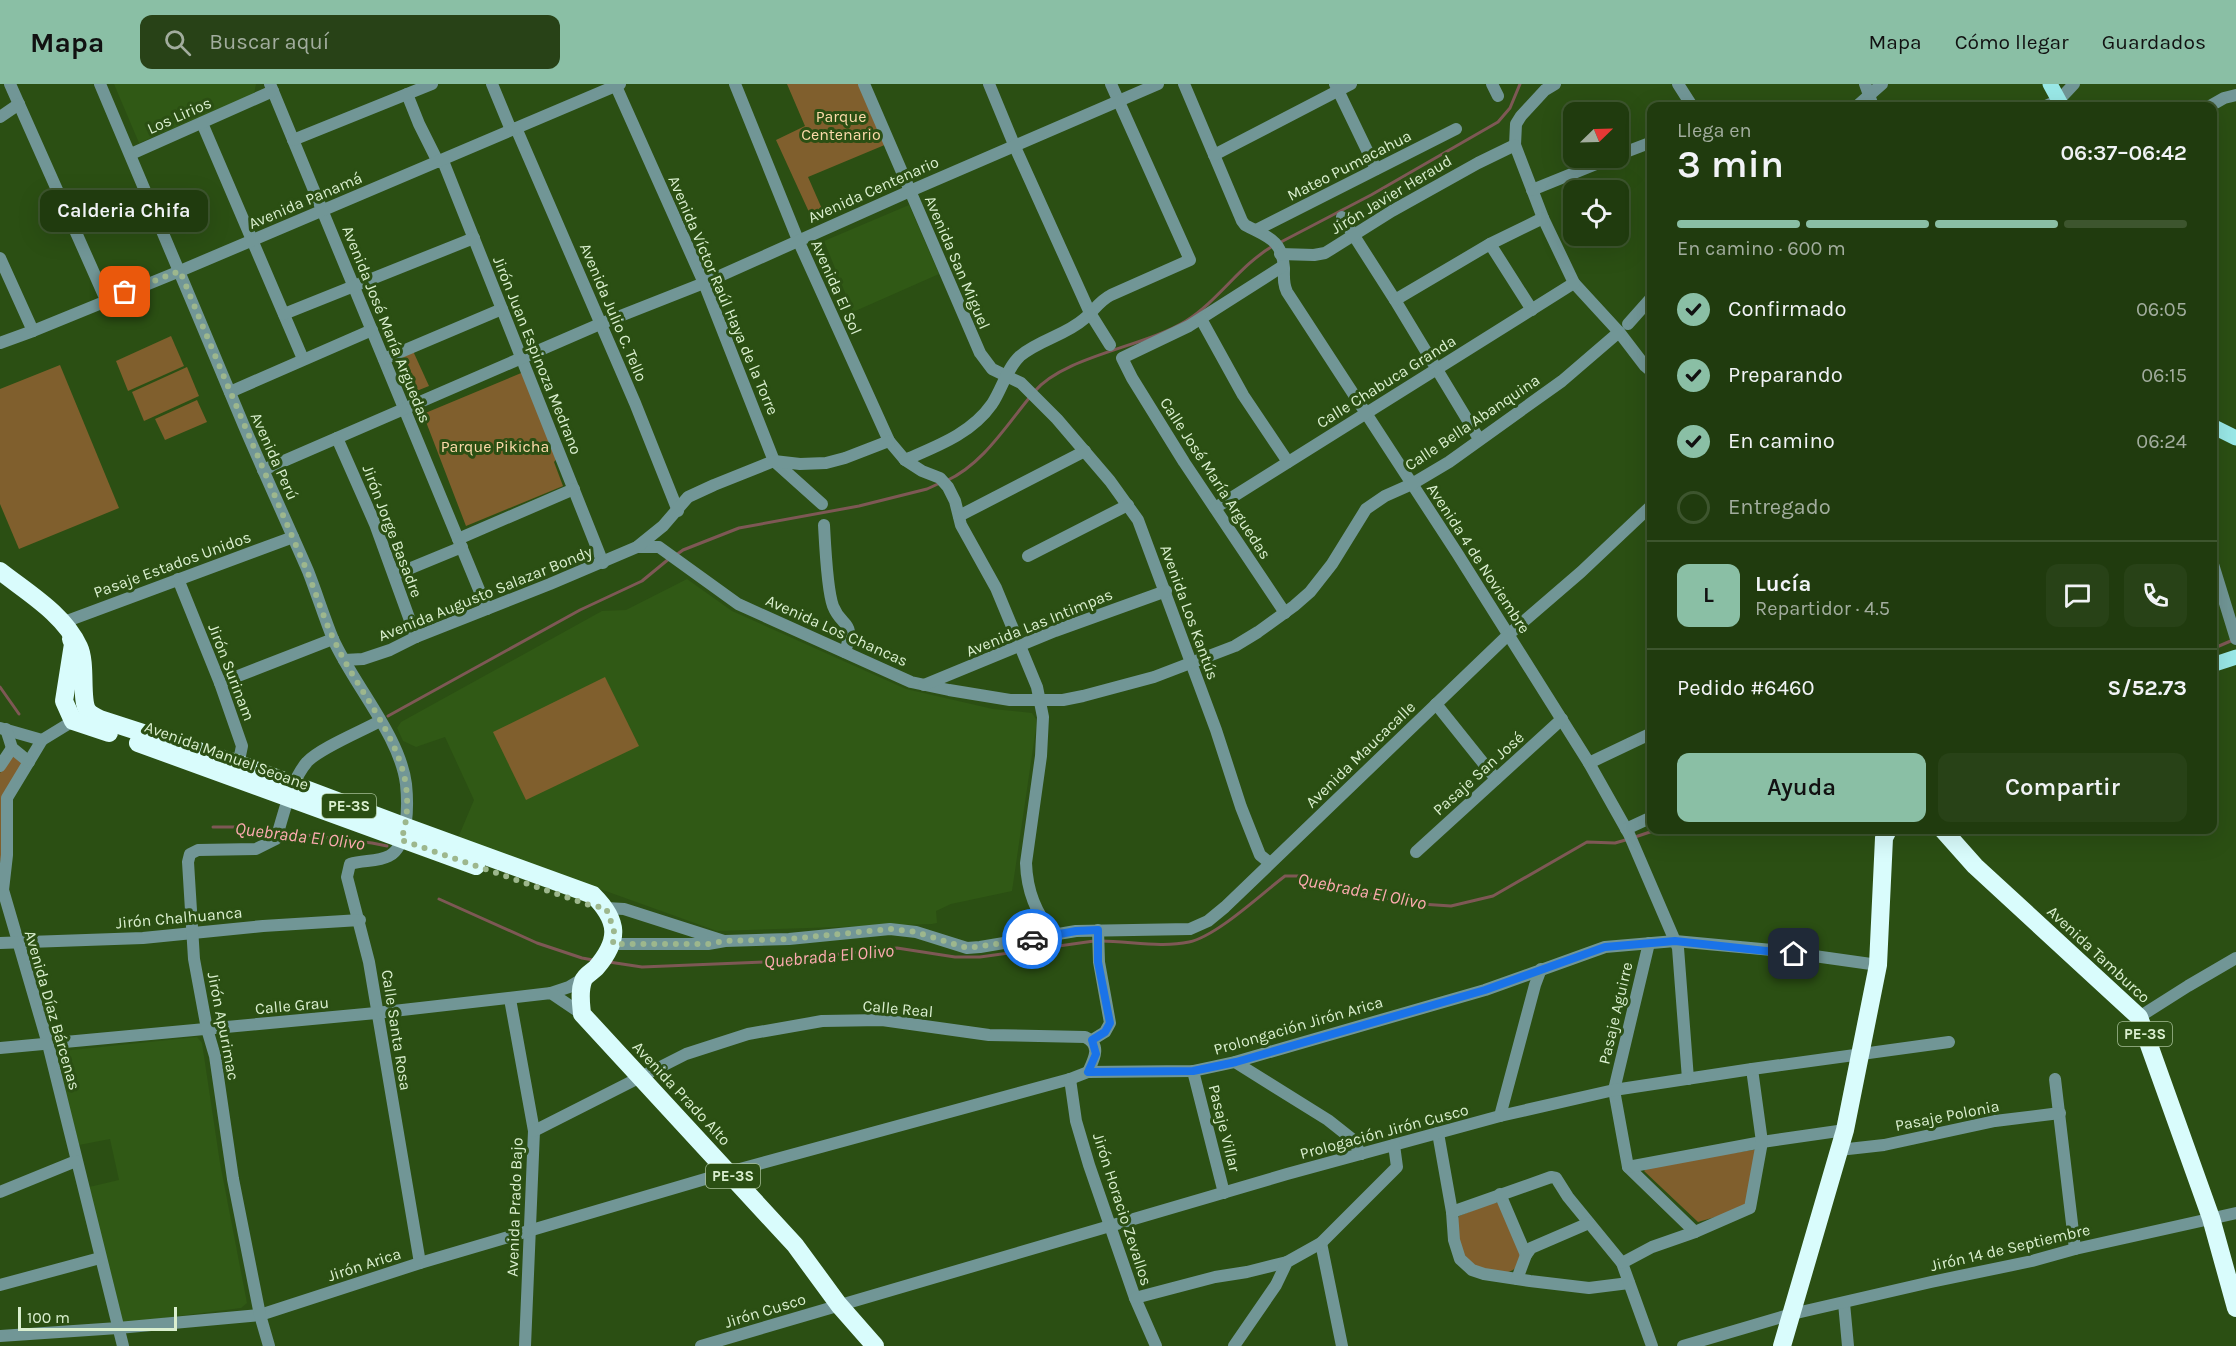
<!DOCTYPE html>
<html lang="es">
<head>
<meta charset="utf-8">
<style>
	:root { --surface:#203b0e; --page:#284217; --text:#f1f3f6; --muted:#a2ad9e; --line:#3d552e; --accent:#8abfa5 }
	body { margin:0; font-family:Karla,sans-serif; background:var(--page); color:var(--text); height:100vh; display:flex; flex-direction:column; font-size:22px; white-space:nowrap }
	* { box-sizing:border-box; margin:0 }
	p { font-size:20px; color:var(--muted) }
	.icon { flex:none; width:33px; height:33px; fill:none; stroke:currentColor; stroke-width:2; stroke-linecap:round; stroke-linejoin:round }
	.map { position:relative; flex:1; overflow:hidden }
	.sheet { position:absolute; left:1647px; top:18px; width:570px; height:732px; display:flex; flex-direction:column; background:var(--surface); border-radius:12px; box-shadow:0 6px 24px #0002,0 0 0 2px var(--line) }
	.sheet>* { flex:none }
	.needle { width:39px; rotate:67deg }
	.tools { position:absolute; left:1563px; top:18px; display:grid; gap:12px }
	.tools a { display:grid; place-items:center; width:66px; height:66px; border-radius:12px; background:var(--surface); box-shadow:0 6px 24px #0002,0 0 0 2px var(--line); font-size:30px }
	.scale { position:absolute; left:18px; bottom:15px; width:159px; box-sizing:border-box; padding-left:6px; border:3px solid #daefcf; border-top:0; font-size:16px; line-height:21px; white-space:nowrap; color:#daefcf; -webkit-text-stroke:4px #2b4f13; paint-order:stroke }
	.pin { position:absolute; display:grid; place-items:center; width:51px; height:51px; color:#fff; margin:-26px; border-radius:12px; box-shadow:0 3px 9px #0006 }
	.courier { position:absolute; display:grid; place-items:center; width:60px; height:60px; margin:-30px; border:4px solid #1a73e8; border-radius:50%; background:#fff; color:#222; box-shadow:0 2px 8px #0007 }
	.bubble { position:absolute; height:42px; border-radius:12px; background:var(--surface); box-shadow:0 6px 24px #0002,0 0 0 2px var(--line); font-size:20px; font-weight:600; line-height:42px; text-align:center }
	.head em { font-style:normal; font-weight:600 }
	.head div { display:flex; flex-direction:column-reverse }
	.head { display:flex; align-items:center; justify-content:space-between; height:102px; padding:0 30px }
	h1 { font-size:39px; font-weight:600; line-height:45px }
	.bar { display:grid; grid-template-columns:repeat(4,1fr); gap:9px 6px; align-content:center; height:72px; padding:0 30px }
	.bar i { height:8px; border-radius:4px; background:var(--line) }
	.bar .selected { background:var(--accent) }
	.bar p { grid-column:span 4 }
	.line { display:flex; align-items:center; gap:15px; padding:0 30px; border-top:2px solid var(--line) }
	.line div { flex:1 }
	.round { display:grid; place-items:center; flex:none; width:63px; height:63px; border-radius:12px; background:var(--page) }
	ol { padding:0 30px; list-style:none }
	li { display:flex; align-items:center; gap:18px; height:66px }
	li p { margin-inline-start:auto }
	li .icon { padding:6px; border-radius:50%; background:var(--accent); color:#111; stroke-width:4 }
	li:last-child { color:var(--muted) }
	li i { width:33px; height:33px; border:3px solid var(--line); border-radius:50% }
	.primary-button { display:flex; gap:12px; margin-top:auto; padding:12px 30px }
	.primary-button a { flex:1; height:69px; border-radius:12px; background:var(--accent); color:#111; font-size:24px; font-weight:600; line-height:69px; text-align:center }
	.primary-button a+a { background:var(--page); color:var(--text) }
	header { display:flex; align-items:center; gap:36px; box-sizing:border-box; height:84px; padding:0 30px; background:var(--accent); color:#111 }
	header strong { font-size:28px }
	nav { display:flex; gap:33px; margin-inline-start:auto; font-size:21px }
	.search { width:420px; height:54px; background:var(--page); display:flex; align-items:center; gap:15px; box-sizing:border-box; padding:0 21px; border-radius:12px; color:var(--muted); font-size:22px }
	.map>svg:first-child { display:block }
	.built { fill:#305915 }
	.green { fill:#805f2d }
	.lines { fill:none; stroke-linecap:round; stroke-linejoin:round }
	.stream { stroke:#7e5855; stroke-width:3 }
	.minor { stroke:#719696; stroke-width:12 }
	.major { stroke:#99e8e7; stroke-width:15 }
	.highway { stroke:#d9fcfc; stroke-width:18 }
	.done { stroke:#9db78d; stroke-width:6; stroke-dasharray:0 10.8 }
	.route { stroke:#1a73e8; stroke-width:8 }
	.labels { text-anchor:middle; stroke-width:6; stroke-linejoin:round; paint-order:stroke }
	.shield { fill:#2b4f13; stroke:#a6bf97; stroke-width:1.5 }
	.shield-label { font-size:15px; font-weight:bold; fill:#daefcf }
	.street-label { font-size:16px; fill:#daefcf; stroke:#2b4f13 }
	.park-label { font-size:16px; fill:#fcdaaa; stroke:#2b4f13 }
	.water-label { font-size:18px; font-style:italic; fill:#fdabb0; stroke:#2b4f13 }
</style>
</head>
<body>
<header>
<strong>Mapa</strong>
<div class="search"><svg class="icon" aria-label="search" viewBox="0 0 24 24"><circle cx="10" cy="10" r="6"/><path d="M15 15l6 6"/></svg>Buscar aquí</div>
<nav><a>Mapa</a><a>Cómo llegar</a><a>Guardados</a></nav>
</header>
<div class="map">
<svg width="2236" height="1262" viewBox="0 0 2236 1262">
	<rect width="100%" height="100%" fill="#2b4f13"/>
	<g class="built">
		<polygon points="114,0 256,0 254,10 139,59"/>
		<polygon points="909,121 939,190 853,228 824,157"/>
		<polygon points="687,495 732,527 906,605 993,625 1032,629 1036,635 1036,644 1012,807 951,820 936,827 937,839 932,840 717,847 458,754 474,716 445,653 416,663 403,657 397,644 401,638 602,527 626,526"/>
		<polygon points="197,953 202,959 220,1079 247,1219 241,1224 124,1239 119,1230 89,1103 119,1096 110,1055 79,1061 56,975 62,967"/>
	</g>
	<g class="green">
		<polygon points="787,0 860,0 887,60 808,93 826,134 814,139 776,56 805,42"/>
		<polygon points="171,252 184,282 128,307 116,277"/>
		<polygon points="413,267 429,302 414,308 410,307 398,277 399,273"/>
		<polygon points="60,281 119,424 19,465 0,420 0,305"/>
		<polygon points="187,283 199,312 144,337 132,308"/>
		<polygon points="526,287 558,373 554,378 563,402 466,442 423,330"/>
		<polygon points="197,316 207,338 165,356 155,335"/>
		<polygon points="605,593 639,662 526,716 493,648"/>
		<polygon points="14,670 24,678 10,701 0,783 0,689"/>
		<polygon points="1759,1065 1750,1123 1698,1138 1644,1087 1649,1082"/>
		<path d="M1494,1118L1501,1120C1506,1132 1523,1162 1521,1174C1518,1192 1495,1191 1482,1186C1475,1183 1468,1176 1462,1172L1456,1138L1459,1132Z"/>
	</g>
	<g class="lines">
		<g class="stream">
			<polyline points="1279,159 1371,111 1498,38 1510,24 1520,0"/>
			<path d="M1034,308C1064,272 1144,263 1186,237C1219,216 1240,181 1273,162"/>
			<path d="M946,397C982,381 1006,342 1030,313"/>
			<polyline points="676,471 683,466 739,444 859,422 927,405 940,399"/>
			<polyline points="2212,565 2233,556"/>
			<polyline points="0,603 19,630"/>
			<polyline points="388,632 580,526 642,497 670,474"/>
			<polyline points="213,743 242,743 276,747"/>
			<polyline points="282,748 372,759 387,762"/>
			<polyline points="1635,753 1656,746"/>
			<polyline points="439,815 537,859 582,874 593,876"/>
			<path d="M1101,857C1129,857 1161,864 1189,858C1217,852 1261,810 1285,792H1299L1406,819L1451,822L1493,812L1587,758L1615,759L1629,755"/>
			<polyline points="609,878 642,883 766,878 897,864 955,873 980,873 1094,857"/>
		</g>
		<g class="minor">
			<polyline points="10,0 106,216"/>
			<path d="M100,0C149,114 196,228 244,342C265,391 287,439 308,487C317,510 324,533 333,555C353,600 400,652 406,700C408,719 409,762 389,772C378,778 363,776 350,780L347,793L369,878L420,1179"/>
			<polyline points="270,0 487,525"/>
			<polyline points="492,0 511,46"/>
			<polyline points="615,0 704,199 774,377 822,420"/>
			<path d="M735,0L798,156L889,357L905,376L922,387L940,394L948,403L955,417L961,441L996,504L1037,603L1043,633L1041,672L1026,779C1027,808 1036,828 1053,851"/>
			<polyline points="864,0 980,269 992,285 1021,299 1057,335 1110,397 1138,436 1216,646 1241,723 1260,771 1270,779"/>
			<polyline points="989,0 1015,63 1090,229 1110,261"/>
			<path d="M1184,0L1242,137L1245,141C1267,153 1282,155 1284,184C1284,193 1283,200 1287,208L1457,469L1589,679L1629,750L1678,864L1688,995"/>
			<polyline points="1335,0 1376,85"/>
			<polyline points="1492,0 1498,12"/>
			<polyline points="1555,0 1545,6 1521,32 1516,40 1515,61 1543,134 1574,199 1619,248 1645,282 1652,288"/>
			<polyline points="1678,0 1692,22"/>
			<polyline points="1865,0 1873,22"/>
			<polyline points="407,10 419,40 438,78"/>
			<polyline points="1857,22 1882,0"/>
			<polyline points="2046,22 2059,16 2074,0"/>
			<polyline points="2210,22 2224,14 2236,11"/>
			<polyline points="0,33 19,20"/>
			<polyline points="202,39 303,275"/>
			<polyline points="516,44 635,319 678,427"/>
			<polyline points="293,56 432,0"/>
			<polyline points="131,70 273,7"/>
			<polyline points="1214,71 1351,0"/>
			<polyline points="1618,71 1652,58"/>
			<polyline points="443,77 603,479"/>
			<polyline points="1532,106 1611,74"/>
			<polyline points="1342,133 1395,216 1479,355"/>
			<polyline points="1256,146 1456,45"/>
			<polyline points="1490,160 1532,226"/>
			<polyline points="1280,170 1314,171 1325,169 1392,127 1478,79 1515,61"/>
			<polyline points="0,174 33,247"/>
			<polyline points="1283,182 1189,242 1122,274 1132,294 1184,378 1285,529"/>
			<polyline points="1395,216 1490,160 1543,134"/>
			<polyline points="284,230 474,154"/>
			<polyline points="1201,235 1243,311 1288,378"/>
			<polyline points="1628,240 1652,213"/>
			<polyline points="0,259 33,247 180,187 620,0"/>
			<polyline points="384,275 502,225"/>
			<polyline points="230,308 372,246"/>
			<polyline points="337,354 375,440 416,553"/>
			<path d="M905,376C937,362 971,350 992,320C1002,305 1007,284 1020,272C1039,256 1066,251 1084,235C1094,227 1099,217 1111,211L1190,176L1111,0"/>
			<polyline points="263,386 600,240 704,199 910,107 1158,0"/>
			<polyline points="1215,424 1574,199"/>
			<polyline points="959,432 1085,367"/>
			<path d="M824,441C825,459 827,506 833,522C842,545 856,535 845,568"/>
			<polyline points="458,455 574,405"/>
			<polyline points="637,463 659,463 738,520 911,598 949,606 1010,616 1063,616 1083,612 1154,593 1235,562 1258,548 1294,522 1310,508 1332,480 1366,425 1385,412 1412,400 1449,378 1562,297 1619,248"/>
			<polyline points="1028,472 1128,421"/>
			<polyline points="2212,477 2236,555"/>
			<polyline points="394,491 462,463"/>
			<polyline points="178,495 220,599 242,662 237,686"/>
			<polyline points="64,538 293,453"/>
			<polyline points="344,576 363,575 390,566 416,553 550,500 637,463 663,442 688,413 714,401 774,377 800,380 826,379 845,374 889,357"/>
			<polyline points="220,599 333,555"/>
			<polyline points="924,601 1055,547 1166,507"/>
			<polyline points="1436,620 1496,695"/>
			<polyline points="78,634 42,656 7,714 7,771 3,806 48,960 123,1262"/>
			<polyline points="0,644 42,656"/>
			<polyline points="6,645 12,664 29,678"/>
			<polyline points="1589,679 1652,649"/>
			<polyline points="0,682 12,664"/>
			<polyline points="1626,745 1652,733"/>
			<polyline points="1416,768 1562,635"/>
			<polyline points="606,824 624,825 724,857"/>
			<polyline points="0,859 143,854 263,842 360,836"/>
			<polyline points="1649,859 1614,1006 1628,1083 1695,1148"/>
			<polyline points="613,860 708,860 725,857 789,855 890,845 916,848 967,864 980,863 1076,847 1190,845 1208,837 1225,823 1508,551 1581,488 1652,421"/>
			<polyline points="551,909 569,903 584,894"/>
			<polyline points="510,915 534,1047 525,1262"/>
			<polyline points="2139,933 2188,902 2236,874"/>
			<polyline points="1092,956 1105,948 1110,939 1099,878 1098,846"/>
			<polyline points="0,964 376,929 551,909 582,930"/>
			<polyline points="1235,978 1328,1036 1352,1055 1361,1070"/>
			<polyline points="1193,987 1224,1109"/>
			<polyline points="1070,995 1076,1037 1089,1081 1135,1214 1156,1262"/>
			<polyline points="2055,995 2075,1165"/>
			<polyline points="1500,1032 1535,901 1541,885"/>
			<path d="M534,1047L686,970L748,950L822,937L882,936L989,951L1085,953C1102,961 1094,975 1088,988"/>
			<polyline points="1438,1049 1452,1128 1454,1156 1460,1175 1472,1186 1484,1190 1530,1197 1589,1204 1629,1199"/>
			<polyline points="1839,1066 1884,1061 1995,1037 2060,1029"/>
			<polyline points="1628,1083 1762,1058 1845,1046"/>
			<polyline points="0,1108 76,1077"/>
			<polyline points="1500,1110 1526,1171"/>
			<polyline points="1452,1128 1551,1093 1556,1094 1568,1113 1622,1179 1652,1262"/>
			<polyline points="1321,1159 1342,1262"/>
			<polyline points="1622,1179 1652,1163 1695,1148 1750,1124 1762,1058 1752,985"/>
			<polyline points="1517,1195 1526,1171 1531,1164 1589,1139"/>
			<polyline points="0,1201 100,1174"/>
			<polyline points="1135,1214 1215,1193 1247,1188 1287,1178"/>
			<polyline points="1844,1219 1848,1262"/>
			<polyline points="0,1252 118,1244 260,1231 420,1179 729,1088 1070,995 1088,988 1193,987 1235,978 1485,906 1605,863 1675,857 1772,866 1878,881"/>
			<path d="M269,1262L260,1231L233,1095L215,972L207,945L194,875L188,778L190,770L198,766L256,765L276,755C284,730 290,698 307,678C320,664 362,647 380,637"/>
			<polyline points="701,1262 1287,1090 1500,1032 1614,1006 1752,985 1949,958"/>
			<polyline points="1234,1262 1276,1201 1287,1178 1321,1159 1397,1083 1394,1061"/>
			<polyline points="1683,1262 1792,1230 1931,1198 2032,1177 2075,1165 2236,1129"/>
		</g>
		<g class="major">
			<polyline points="2050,0 2062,22"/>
			<polyline points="2212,342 2236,354"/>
			<polyline points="2212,581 2236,573"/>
		</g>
		<g class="highway">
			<path d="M0,487C28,509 64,530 79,563C87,580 80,617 88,627C90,630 96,633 100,635L239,680L406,743L593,811C619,837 620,856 596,884C592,888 585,891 583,897C579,908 581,918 582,930L795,1161L839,1221L875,1262"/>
			<polyline points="71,555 73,560 64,617 73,637 109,649"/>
			<polyline points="138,659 476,782"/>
			<polyline points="1943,746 1975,782 2139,933 2211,1134 2236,1224"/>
			<polyline points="1782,1262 1845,1046 1878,881 1884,754 1888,746"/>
		</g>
	</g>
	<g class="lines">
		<path class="done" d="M125,208L180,187C220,285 262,382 304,480C315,505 322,531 334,556C354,600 388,638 402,684C409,706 409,734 401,756L589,821L606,824L614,846L613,860H708L725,857L789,855L890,845L916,848L967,864L1032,855"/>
		<polyline class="route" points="1032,855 1076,847 1098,846 1098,878 1110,939 1105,948 1092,956 1096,970 1088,988 1193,987 1236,978 1485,906 1605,863 1675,857 1794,870"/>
	</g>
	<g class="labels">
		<g class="shield">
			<rect x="322" y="710" width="54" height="24" rx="4.5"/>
			<rect x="2118" y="938" width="54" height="24" rx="4.5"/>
			<rect x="706" y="1080" width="54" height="24" rx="4.5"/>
		</g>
		<g class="shield-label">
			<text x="349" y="727">PE-3S</text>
			<text x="2145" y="955">PE-3S</text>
			<text x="733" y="1097">PE-3S</text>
		</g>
		<g class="street-label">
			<text transform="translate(179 31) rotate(-24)" y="6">Los Lirios</text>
			<text transform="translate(1349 81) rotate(-27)" y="6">Mateo Pumacahua</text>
			<text transform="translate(873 105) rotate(-24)" y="6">Avenida Centenario</text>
			<text transform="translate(1391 110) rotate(-31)" y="6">Jirón Javier Heraud</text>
			<text transform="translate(305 116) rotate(-23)" y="6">Avenida Panamá</text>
			<text transform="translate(958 178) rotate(67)" y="6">Avenida San Miguel</text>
			<text transform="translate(837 203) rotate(66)" y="6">Avenida El Sol</text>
			<text transform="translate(724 211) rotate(67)" y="6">Avenida Víctor Raúl Haya de la Torre</text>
			<text transform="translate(614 228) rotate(67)" y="6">Avenida Julio C. Tello</text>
			<text transform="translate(387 240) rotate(68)" y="6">Avenida José María Arguedas</text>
			<text transform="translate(538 271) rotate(68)" y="6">Jirón Juan Espinoza Medrano</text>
			<text transform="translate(1386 297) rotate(-32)" y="6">Calle Chabuca Granda</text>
			<text transform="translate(1472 338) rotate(-34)" y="6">Calle Bella Abanquina</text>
			<text transform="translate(275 372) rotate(66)" y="6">Avenida Perú</text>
			<text transform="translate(1216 394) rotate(57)" y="6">Calle José María Arguedas</text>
			<text transform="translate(393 447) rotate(69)" y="6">Jirón Jorge Basadre</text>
			<text transform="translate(1479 474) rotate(57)" y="6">Avenida 4 de Noviembre</text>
			<text transform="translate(172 480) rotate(-20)" y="6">Pasaje Estados Unidos</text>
			<text transform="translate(485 509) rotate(-22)" y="6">Avenida Augusto Salazar Bondy</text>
			<text transform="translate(1190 528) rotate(70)" y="6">Avenida Los Kantús</text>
			<text transform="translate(1039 538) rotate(-22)" y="6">Avenida Las Intimpas</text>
			<text transform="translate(837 546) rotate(24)" y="6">Avenida Los Chancas</text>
			<text transform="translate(232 588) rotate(69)" y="6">Jirón Surinam</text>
			<text transform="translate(1360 670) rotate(-44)" y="6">Avenida Maucacalle</text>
			<text transform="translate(227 671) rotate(20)" y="6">Avenida Manuel Seoane</text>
			<text transform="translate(1478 689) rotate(-42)" y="6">Pasaje San José</text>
			<text transform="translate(179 833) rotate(-5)" y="6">Jirón Chalhuanca</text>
			<text transform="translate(2099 870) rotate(43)" y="6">Avenida Tamburco</text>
			<text transform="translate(292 921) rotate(-5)" y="6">Calle Grau</text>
			<text transform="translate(898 924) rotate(5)" y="6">Calle Real</text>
			<text transform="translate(53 926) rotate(74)" y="6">Avenida Díaz Bárcenas</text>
			<text transform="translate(1615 929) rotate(-77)" y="6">Pasaje Aguirre</text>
			<text transform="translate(1298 941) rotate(-16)" y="6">Prolongación Jirón Arica</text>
			<text transform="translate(224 942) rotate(79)" y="6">Jirón Apurimac</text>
			<text transform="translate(397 946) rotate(81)" y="6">Calle Santa Rosa</text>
			<text transform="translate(682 1009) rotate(47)" y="6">Avenida Prado Alto</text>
			<text transform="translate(1947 1031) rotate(-11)" y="6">Pasaje Polonia</text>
			<text transform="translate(1225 1044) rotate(76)" y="6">Pasaje Villar</text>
			<text transform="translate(1384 1047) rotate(-15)" y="6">Prologación Jirón Cusco</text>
			<text transform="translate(514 1123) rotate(-88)" y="6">Avenida Prado Bajo</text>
			<text transform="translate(1123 1125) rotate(72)" y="6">Jirón Horacio Zevallos</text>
			<text transform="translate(2010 1163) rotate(-13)" y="6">Jirón 14 de Septiembre</text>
			<text transform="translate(364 1180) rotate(-18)" y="6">Jirón Arica</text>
			<text transform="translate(765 1226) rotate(-17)" y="6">Jirón Cusco</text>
		</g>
		<g class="park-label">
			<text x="841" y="38">Parque<tspan x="841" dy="18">Centenario</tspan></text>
			<text x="495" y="368">Parque Pikicha</text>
		</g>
		<g class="water-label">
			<text transform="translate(300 752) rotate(7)" y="6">Quebrada El Olivo</text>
			<text transform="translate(1362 807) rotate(11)" y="6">Quebrada El Olivo</text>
			<text transform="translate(829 872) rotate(-5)" y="6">Quebrada El Olivo</text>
		</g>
	</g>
</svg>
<div class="tools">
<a><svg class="needle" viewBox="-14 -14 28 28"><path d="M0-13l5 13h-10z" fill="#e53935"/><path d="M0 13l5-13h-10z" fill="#a2ad9e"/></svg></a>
<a><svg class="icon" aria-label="locate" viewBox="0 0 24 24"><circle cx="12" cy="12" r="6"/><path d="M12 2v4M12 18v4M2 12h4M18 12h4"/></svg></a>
</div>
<div class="scale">100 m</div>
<div class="pin" style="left:125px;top:208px;background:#ea580c"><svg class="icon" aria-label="bag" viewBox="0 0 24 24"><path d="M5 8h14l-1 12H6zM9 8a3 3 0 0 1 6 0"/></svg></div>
<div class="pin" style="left:1794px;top:870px;background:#1f2937"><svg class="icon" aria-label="home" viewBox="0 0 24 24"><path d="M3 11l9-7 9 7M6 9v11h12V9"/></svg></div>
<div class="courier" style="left:1032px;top:855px"><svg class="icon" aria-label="car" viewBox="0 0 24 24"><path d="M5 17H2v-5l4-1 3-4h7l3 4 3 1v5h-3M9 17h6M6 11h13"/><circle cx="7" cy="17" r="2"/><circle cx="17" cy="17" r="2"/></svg></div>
<div class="bubble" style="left:40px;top:106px;width:168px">Calderia Chifa</div>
<section class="sheet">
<div class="head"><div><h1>3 min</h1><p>Llega en</p></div><em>06:37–06:42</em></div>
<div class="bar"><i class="selected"></i><i class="selected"></i><i class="selected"></i><i></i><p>En camino · 600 m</p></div>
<ol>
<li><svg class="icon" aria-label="check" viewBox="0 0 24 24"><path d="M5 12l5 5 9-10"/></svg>Confirmado<p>06:05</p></li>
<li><svg class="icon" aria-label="check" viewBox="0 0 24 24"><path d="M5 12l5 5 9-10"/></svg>Preparando<p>06:15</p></li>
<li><svg class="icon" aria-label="check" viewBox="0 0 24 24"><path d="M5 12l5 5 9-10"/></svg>En camino<p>06:24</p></li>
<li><i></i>Entregado</li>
</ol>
<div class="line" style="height:108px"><b class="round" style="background:var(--accent);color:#111">L</b><div><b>Lucía</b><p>Repartidor · 4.5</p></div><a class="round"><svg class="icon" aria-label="chat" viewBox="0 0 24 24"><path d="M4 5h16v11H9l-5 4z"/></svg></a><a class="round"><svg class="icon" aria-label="phone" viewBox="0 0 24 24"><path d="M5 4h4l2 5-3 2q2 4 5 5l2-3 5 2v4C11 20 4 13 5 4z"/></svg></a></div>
<div class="line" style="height:78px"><div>Pedido #6460</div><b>S/52.73</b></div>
<div class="primary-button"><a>Ayuda</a><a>Compartir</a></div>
</section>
</div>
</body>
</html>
